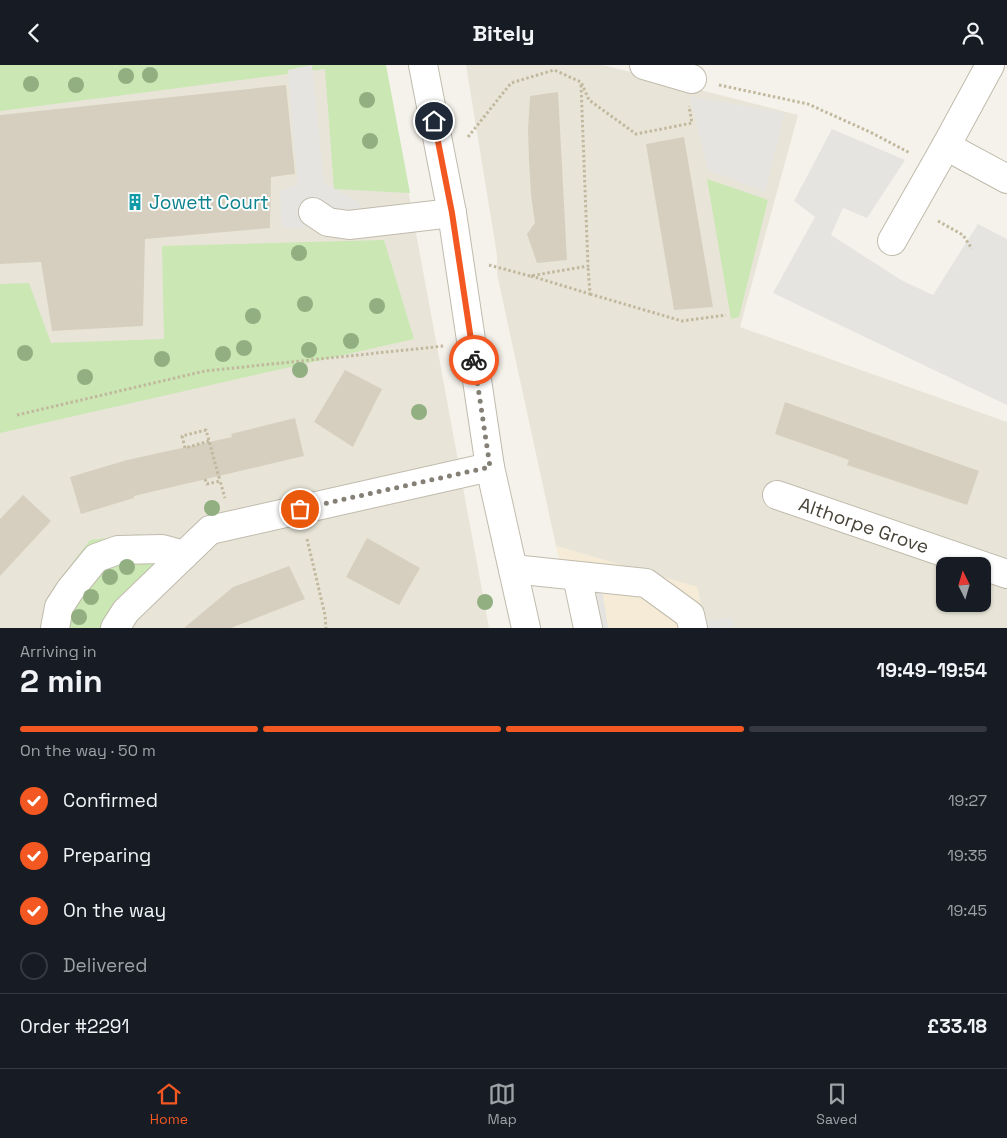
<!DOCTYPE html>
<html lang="en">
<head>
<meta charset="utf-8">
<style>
	:root { --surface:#171b24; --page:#20242c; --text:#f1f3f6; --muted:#9ea1a6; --line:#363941; --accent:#f35822 }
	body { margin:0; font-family:"Space Grotesk",sans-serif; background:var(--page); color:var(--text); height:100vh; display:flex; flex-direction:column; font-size:19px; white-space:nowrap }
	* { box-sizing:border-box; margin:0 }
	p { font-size:16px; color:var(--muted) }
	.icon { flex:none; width:28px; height:28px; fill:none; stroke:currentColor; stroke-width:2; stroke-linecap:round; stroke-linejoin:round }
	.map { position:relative; height:563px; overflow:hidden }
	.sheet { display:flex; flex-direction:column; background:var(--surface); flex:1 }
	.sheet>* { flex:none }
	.needle { width:32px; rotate:355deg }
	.buttons { position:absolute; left:936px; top:492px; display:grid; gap:10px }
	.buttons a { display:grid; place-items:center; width:55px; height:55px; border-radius:10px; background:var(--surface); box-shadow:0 1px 4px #0004; font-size:25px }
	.pin { position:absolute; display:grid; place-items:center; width:42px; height:42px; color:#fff; margin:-21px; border:2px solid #fff; border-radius:50%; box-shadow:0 1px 5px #0007 }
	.courier { position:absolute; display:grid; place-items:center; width:50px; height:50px; margin:-25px; border:4px solid #f35822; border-radius:50%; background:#fff; color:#222; box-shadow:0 1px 6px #0007 }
	.summary em { font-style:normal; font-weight:600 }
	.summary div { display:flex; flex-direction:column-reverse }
	.summary { display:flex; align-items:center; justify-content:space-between; height:85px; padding:0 20px }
	h1 { font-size:32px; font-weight:600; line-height:38px }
	.bar { display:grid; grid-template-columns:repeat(4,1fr); gap:8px 5px; align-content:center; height:60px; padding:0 20px }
	.bar i { height:6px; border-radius:4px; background:var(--line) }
	.bar .current { background:var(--accent) }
	.bar p { grid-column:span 4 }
	.line { display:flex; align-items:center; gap:12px; padding:0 20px; border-top:1px solid var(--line) }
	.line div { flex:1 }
	ol { padding:0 20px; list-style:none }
	li { display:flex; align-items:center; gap:15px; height:55px }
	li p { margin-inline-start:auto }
	li .icon { padding:5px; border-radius:50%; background:var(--accent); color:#fff; stroke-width:4 }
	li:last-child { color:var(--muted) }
	li i { width:28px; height:28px; border:2px solid var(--line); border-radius:50% }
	header { display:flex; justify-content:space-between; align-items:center; height:65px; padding:0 20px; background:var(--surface); font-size:22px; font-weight:600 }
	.menu { display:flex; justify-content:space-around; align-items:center; height:70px; border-top:1px solid var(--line); background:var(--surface); font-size:14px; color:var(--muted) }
	.menu a { display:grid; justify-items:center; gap:2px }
	.menu .current { color:var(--accent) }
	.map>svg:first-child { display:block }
	.residential { fill:#e8e5d8; fill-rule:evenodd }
	.commercial { fill:#f5ebd6 }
	.green { fill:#cae7b4 }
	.parking { fill:#e6e4e1 }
	.building { fill:#d6cfbf }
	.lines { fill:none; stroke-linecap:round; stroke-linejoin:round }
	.minor-casing { stroke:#c0bbac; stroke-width:30 }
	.path { stroke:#c1b89e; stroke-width:3; stroke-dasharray:2.5 2.5; stroke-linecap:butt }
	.minor { stroke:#fff; stroke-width:28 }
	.tree { fill:#92af82 }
	.done { stroke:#848076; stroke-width:5; stroke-dasharray:0 9 }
	.route { stroke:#f35822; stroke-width:6 }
	.labels { text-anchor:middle; stroke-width:4; stroke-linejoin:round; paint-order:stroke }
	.culture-label { font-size:19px; fill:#0d838f; stroke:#fff; text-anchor:start }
	.street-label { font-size:19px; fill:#484338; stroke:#fff }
</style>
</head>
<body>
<header><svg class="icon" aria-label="back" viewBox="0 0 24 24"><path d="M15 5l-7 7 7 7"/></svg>Bitely<svg class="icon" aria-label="person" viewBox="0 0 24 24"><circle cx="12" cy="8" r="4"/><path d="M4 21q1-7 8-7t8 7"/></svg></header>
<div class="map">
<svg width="1007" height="563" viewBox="0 0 1007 563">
	<rect width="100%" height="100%" fill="#f4f2ea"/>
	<g class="residential">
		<polygon points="0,0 385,0 489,563 0,563"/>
		<path d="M466,0H603L798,50L740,262L1007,357V563H706L697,522L556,481L497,209V190ZM945,501H982V539H945Z"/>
	</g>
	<polygon class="commercial" points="556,481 697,522 706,563 575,563"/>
	<g class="green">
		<polygon points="0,0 386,0 410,128 334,124 325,4 0,46"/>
		<polygon points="707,114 768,135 739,252 731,254"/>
		<polygon points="384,175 414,274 0,368 0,219 29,218 51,278 164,274 162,181"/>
		<polygon points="140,469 185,495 128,563 52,563 53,523 90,475"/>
	</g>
	<g class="parking">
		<polygon points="312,0 324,118 360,138 364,161 282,163 280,126 298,120 288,5"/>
		<polygon points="690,31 785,48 765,127 708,105"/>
		<polygon points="832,64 905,95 867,153 843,143 831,170 901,215 933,230 978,159 1007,174 1007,340 773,228 815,152 794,136"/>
		<polygon points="565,519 602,524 608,563 573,563"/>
		<polygon points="732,553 735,563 702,563 700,556"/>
	</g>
	<g class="building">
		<polygon points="286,20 295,109 271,112 270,163 145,174 143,261 52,266 41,197 0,199 0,50"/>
		<polygon points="558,27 567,195 537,198 527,169 535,158 531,130 529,95 528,65 530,31"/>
		<polygon points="684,72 713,242 674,245 646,79"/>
		<polygon points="345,305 382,324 353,382 314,357"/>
		<polygon points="785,337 979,406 967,440 847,400 849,395 775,369"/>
		<polygon points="295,353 304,391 134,431 134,433 81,449 70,412 127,395 232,372 231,369"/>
		<polygon points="23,430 51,456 0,511 0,454"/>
		<polygon points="367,473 420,503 399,540 346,512"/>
		<polygon points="289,501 305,534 231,563 184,563 233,522"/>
	</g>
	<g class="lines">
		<g class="minor-casing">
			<g id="minor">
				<polyline points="423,0 452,148 490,402 526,563"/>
				<polyline points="644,0 692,14"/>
				<polyline points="990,0 946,81 1007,114"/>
				<polyline points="313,147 328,157 349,160 452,148"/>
				<polyline points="892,176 946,81"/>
				<polyline points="777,430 1007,509"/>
				<polyline points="513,504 646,518 690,550 693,563"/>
				<polyline points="577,511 588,563"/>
				<polyline points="55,563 59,542 70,525 96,493 118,485 162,484 184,490"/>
				<polyline points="115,563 126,546 210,465 490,402"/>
			</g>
		</g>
		<g class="path">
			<polyline points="719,20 808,39 870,67 910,88"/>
			<polyline points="468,72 511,18 554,5 581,17 589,35 636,69 692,58 689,41"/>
			<polyline points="938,156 963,170 972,184"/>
			<polyline points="489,200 530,211 588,201 581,20"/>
			<polyline points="531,211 590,229 588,201"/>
			<polyline points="590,229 682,256 726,250"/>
			<polyline points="17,350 205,306 444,281"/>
			<polyline points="209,376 185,383 182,371 206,365 220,416"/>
			<polyline points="205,414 207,419 220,416 225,433"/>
			<polyline points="307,474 325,550 326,563"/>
		</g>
		<use href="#minor" class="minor"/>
	</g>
	<g class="tree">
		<circle cx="150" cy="10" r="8"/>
		<circle cx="126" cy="11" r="8"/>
		<circle cx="31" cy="19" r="8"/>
		<circle cx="76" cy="20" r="8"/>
		<circle cx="367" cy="35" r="8"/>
		<circle cx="370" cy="76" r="8"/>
		<circle cx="299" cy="188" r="8"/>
		<circle cx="305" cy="239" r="8"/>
		<circle cx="377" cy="241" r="8"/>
		<circle cx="253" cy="251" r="8"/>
		<circle cx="351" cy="276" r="8"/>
		<circle cx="244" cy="283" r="8"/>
		<circle cx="309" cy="285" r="8"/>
		<circle cx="25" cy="288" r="8"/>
		<circle cx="223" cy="289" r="8"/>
		<circle cx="162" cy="294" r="8"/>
		<circle cx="300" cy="305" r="8"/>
		<circle cx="85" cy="312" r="8"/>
		<circle cx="419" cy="347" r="8"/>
		<circle cx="212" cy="443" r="8"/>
		<circle cx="127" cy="502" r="8"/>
		<circle cx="110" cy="512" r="8"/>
		<circle cx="91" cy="532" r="8"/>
		<circle cx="485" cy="537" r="8"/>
		<circle cx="79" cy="552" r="8"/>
	</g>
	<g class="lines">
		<polyline class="done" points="300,444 490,402 474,295"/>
		<polyline class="route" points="434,56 452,148 474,295"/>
	</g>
	<defs>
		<g id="building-bare" transform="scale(1.35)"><path d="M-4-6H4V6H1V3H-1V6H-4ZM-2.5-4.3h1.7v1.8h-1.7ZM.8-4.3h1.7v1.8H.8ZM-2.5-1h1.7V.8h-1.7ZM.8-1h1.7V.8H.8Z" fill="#0f9aa8" stroke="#fff" stroke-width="2.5" paint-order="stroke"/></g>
	</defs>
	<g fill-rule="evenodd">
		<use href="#building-bare" x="135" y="137"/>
	</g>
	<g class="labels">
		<g class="culture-label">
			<text x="149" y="144">Jowett Court</text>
		</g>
		<g class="street-label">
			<text transform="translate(864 460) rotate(19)" y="7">Althorpe Grove</text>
		</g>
	</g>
</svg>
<div class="buttons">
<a><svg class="needle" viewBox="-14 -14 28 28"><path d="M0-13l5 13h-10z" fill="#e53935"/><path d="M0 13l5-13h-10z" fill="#9ea1a6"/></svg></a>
</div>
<div class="pin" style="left:300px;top:444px;background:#ea580c"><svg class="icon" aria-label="bag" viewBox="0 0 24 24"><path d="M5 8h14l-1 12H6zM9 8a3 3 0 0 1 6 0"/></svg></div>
<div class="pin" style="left:434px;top:56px;background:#1f2937"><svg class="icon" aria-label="home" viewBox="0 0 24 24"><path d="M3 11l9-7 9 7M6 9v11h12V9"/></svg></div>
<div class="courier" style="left:474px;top:295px"><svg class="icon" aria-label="bike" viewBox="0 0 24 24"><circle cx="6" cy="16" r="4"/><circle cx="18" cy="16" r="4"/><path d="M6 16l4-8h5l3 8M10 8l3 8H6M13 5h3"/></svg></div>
</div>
<section class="sheet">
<div class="summary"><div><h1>2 min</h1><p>Arriving in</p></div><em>19:49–19:54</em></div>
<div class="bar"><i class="current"></i><i class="current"></i><i class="current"></i><i></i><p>On the way · 50 m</p></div>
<ol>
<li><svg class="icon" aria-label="check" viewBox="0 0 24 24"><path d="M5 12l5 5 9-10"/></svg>Confirmed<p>19:27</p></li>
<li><svg class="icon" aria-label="check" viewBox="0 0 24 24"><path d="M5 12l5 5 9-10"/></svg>Preparing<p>19:35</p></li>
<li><svg class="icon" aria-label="check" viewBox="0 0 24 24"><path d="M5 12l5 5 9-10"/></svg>On the way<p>19:45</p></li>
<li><i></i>Delivered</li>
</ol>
<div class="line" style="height:65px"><div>Order #2291</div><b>£33.18</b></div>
</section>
<nav class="menu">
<a class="current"><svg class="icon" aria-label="home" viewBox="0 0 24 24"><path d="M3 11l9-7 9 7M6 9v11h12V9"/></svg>Home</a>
<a><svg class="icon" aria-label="map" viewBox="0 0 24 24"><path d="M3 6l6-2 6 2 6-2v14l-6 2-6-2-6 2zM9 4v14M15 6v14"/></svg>Map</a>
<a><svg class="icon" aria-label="saved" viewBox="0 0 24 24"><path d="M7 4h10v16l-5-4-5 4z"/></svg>Saved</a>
</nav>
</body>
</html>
